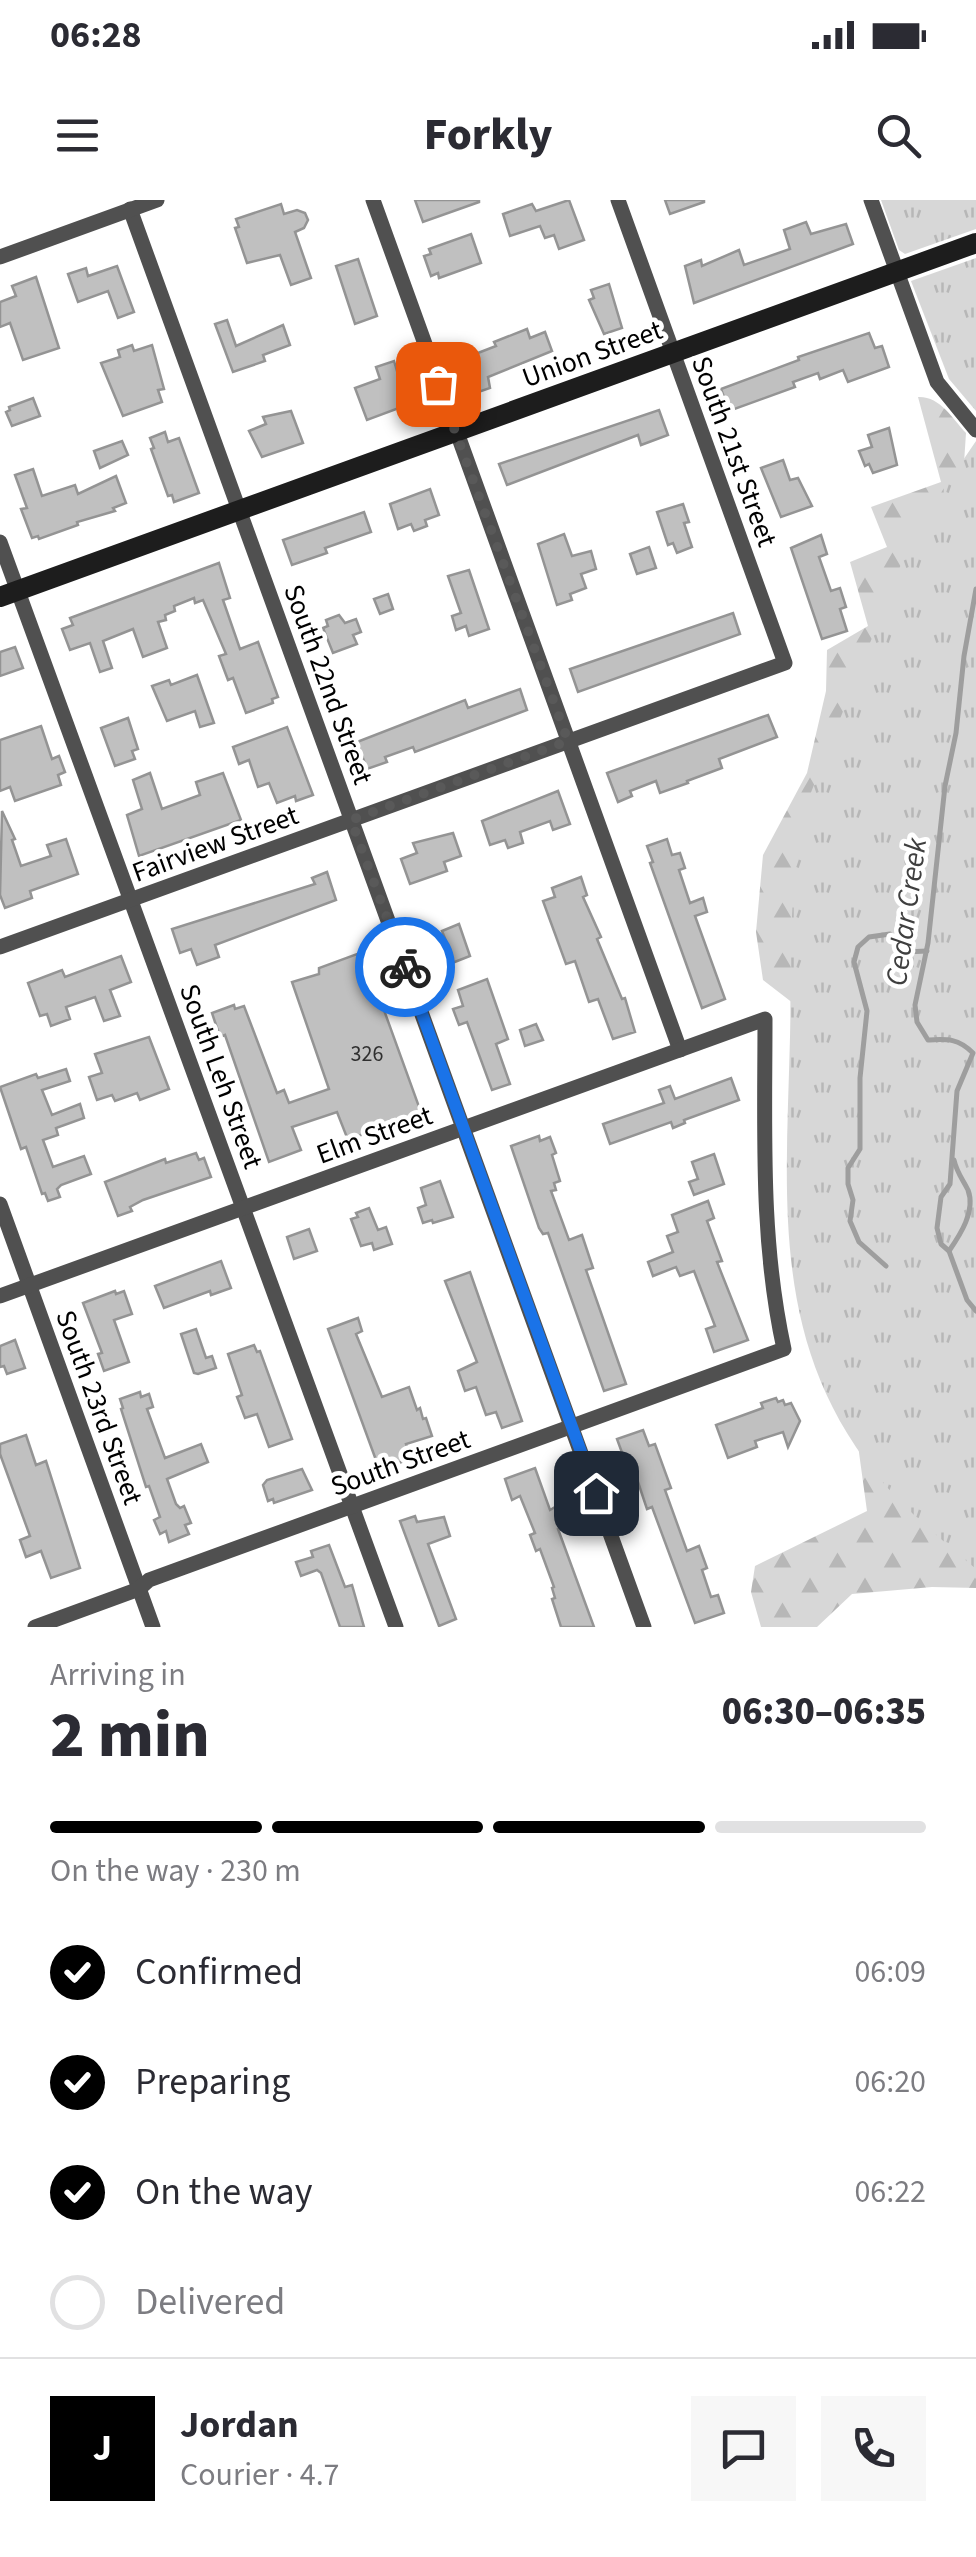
<!DOCTYPE html>
<html lang="en">
<head>
<meta charset="utf-8">
<style>
	:root { --surface:#fff; --page:#f7f7f7; --text:#2b2b33; --muted:#7c7c81; --line:#e1e1e2; --accent:#000 }
	body { margin:0; font-family:"Source Sans 3",sans-serif; background:var(--page); color:var(--text); height:100vh; display:flex; flex-direction:column; font-size:38px; white-space:nowrap }
	* { box-sizing:border-box; margin:0 }
	p { font-size:32px; color:var(--muted) }
	.icon { flex:none; width:55px; height:55px; fill:none; stroke:currentColor; stroke-width:2; stroke-linecap:round; stroke-linejoin:round }
	.map { position:relative; height:1427px; overflow:hidden }
	.drawer { display:flex; flex-direction:column; background:var(--surface); flex:1 }
	.drawer>* { flex:none }
	.pin { position:absolute; display:grid; place-items:center; width:85px; height:85px; color:#fff; margin:-42px; border-radius:20px; box-shadow:0 5px 15px #0006 }
	.courier { position:absolute; display:grid; place-items:center; width:100px; height:100px; margin:-50px; border:8px solid #1a73e8; border-radius:50%; background:#fff; color:#222; box-shadow:0 2px 12px #0007 }
	.summary em { font-style:normal; font-weight:800 }
	.summary div { display:flex; flex-direction:column-reverse }
	.summary { display:flex; align-items:center; justify-content:space-between; height:170px; padding:0 50px }
	h1 { font-size:65px; font-weight:800; line-height:75px }
	.bar { display:grid; grid-template-columns:repeat(4,1fr); gap:15px 10px; align-content:center; height:120px; padding:0 50px }
	.bar i { height:12px; border-radius:8px; background:var(--line) }
	.bar .active { background:var(--accent) }
	.bar p { grid-column:span 4 }
	.line { display:flex; align-items:center; gap:25px; padding:0 50px; border-top:2px solid var(--line) }
	.line div { flex:1 }
	.round { display:grid; place-items:center; flex:none; width:105px; height:105px; border-radius:0px; background:var(--page) }
	ol { padding:0 50px; list-style:none }
	li { display:flex; align-items:center; gap:30px; height:110px }
	li p { margin-inline-start:auto }
	li .icon { padding:10px; border-radius:50%; background:var(--accent); color:#fff; stroke-width:4 }
	li:last-child { color:var(--muted) }
	li i { width:55px; height:55px; border:5px solid var(--line); border-radius:50% }
	.status { display:flex; justify-content:space-between; align-items:center; height:70px; padding:0 50px; background:var(--surface); direction:ltr }
	.status svg { height:28px; fill:currentColor }
	header { display:flex; justify-content:space-between; align-items:center; height:130px; padding:0 50px; background:var(--surface); font-size:45px; font-weight:800 }
	.map>svg:first-child { display:block }
	.forest { fill:url(#forest-firs) }
	.park { fill:url(#park-tufts) }
	.lines { fill:none; stroke-linecap:round; stroke-linejoin:round }
	.stream { stroke:#9e9e9e; stroke-width:5 }
	.building { fill:#c0c0c0; stroke:#949494; stroke-width:2.5 }
	.street { stroke:#505050; stroke-width:15 }
	.secondary { stroke:#1d1d1d; stroke-width:20 }
	.done { stroke:#595959; stroke-width:10; stroke-dasharray:0 18 }
	.route { stroke:#1a73e8; stroke-width:12 }
	.labels { text-anchor:middle; stroke-width:9; stroke-linejoin:round; paint-order:stroke }
	.number-label { font-size:22px; fill:#303030 }
	.street-label { font-size:28px; fill:#000; stroke:#fff }
	.water-label { font-size:30px; font-style:italic; fill:#3f3f3f; stroke:#fff }
</style>
</head>
<body>
<div class="status"><b>06:28</b><svg viewBox="0 0 49 12"><path d="M0 12V9h3v3zM5 12V6h3v6zM10 12V3h3v9zM15 12V0h3v12zM26 1h20v11H26zM47 4h2v5h-2z"/></svg></div>
<header><svg class="icon" aria-label="menu" viewBox="0 0 24 24"><path d="M4 6h16M4 12h16M4 18h16"/></svg>Forkly<svg class="icon" aria-label="search" viewBox="0 0 24 24"><circle cx="10" cy="10" r="6"/><path d="M15 15l6 6"/></svg></header>
<div class="map">
<svg width="976" height="1427" viewBox="0 0 976 1427">
	<defs>
		<pattern id="forest-firs" width="22" height="20" patternUnits="userSpaceOnUse" patternTransform="scale(2.5)"><rect width="22" height="20" fill="#d7d7d7"/><path d="M5 1l3.5 6h-7zM16 11l3.5 6h-7z" fill="#b7b7b7"/></pattern>
		<pattern id="park-tufts" width="24" height="20" patternUnits="userSpaceOnUse" patternTransform="scale(2.5)"><rect width="24" height="20" fill="#d7d7d7"/><path d="M3 7l-1-3M5 7V3M7 7l1-3M15 17l-1-3M17 17v-4M19 17l1-3" fill="none" stroke="#b7b7b7"/></pattern>
	</defs>
	<rect width="100%" height="100%" fill="#fff"/>
	<path class="forest" d="M918,197C940,196 952,218 966,233L963,278L976,1124V1388L932,1387L852,1394L817,1427H761L751,1392L755,1366L867,1311L798,807L763,780L756,732L763,655L807,573L826,491L827,450L868,426L850,362L887,347L871,307L941,282Z"/>
	<g class="park">
		<polygon points="881,0 976,0 976,29 905,54 899,50"/>
		<polygon points="976,58 976,211 949,179 911,81"/>
		<path d="M976,241V1369C946,1343 913,1317 886,1286C769,1151 786,1002 790,837C792,757 787,673 810,595L913,334Z"/>
	</g>
	<g class="lines">
		<g class="stream">
			<path d="M976,389L964,456L956,533L945,586L928,743L915,805L917,822L928,840C947,839 958,838 973,853L957,891L950,984L941,997L937,1028L941,1044L949,1051L967,1100L976,1111"/>
			<path d="M949,1051C960,1035 976,1011 968,990C962,978 957,973 954,960"/>
			<polyline points="886,1066 859,1042 850,1021 853,1000 848,984 848,968 860,949 860,878 867,811 854,762 858,747 869,737 890,734 905,752 927,751"/>
		</g>
	</g>
	<g class="building">
		<polygon points="415,0 479,0 479,2 423,22"/>
		<polygon points="569,0 584,40 559,49 554,35 545,38 540,26 510,36 503,14 532,4 536,11"/>
		<polygon points="665,0 704,0 704,2 670,14"/>
		<polygon points="281,4 284,14 297,10 305,13 308,20 304,28 295,32 311,78 291,85 280,55 247,63 235,28 239,27 236,19"/>
		<polygon points="806,22 811,34 846,24 853,44 694,103 685,66 701,60 702,66 739,50 744,65 790,49 784,30"/>
		<polygon points="471,34 481,63 439,78 438,73 431,76 424,56 431,54 429,49"/>
		<polygon points="358,59 377,116 355,124 336,66"/>
		<polygon points="117,66 134,112 118,118 108,91 78,102 68,74 86,68 88,76"/>
		<polygon points="36,77 59,148 23,160 10,123 0,127 0,102 16,96 12,86"/>
		<polygon points="609,84 622,128 604,134 589,100 594,98 591,90"/>
		<polygon points="227,120 236,146 283,125 290,145 263,155 265,161 233,172 215,124"/>
		<polygon points="527,129 530,138 545,132 552,151 488,177 490,188 467,196 453,167 467,163 465,158 496,146 494,142"/>
		<polygon points="869,133 875,148 882,146 889,167 848,182 843,170 820,179 818,173 793,182 795,187 729,211 721,189 799,160 798,157"/>
		<polygon points="132,145 134,151 152,145 164,189 158,190 162,202 123,216 101,163 120,157 118,150"/>
		<polygon points="394,161 407,205 367,220 355,188 380,179 376,167"/>
		<polygon points="33,198 40,216 12,226 6,212 10,210 9,207"/>
		<polygon points="659,210 668,235 641,245 638,235 507,285 499,264"/>
		<polygon points="291,211 303,243 262,257 249,231 266,224 263,217"/>
		<polygon points="889,228 897,265 873,273 869,264 865,266 859,251 872,247 868,235"/>
		<polygon points="165,232 168,242 179,238 199,293 174,302 172,295 168,296 151,249 154,248 150,238"/>
		<polygon points="122,241 128,255 100,268 94,251"/>
		<polygon points="783,260 790,280 798,278 812,306 781,317 761,268"/>
		<polygon points="33,269 42,296 75,285 78,294 116,276 126,303 113,308 115,311 77,322 78,325 39,339 38,336 32,338 21,309 27,308 15,275"/>
		<polygon points="430,289 439,315 425,320 427,326 414,331 411,324 398,329 390,304"/>
		<polygon points="683,304 689,322 684,323 692,347 677,353 673,343 668,345 657,312"/>
		<polygon points="364,312 371,332 325,348 327,353 292,365 283,340"/>
		<polygon points="564,334 572,356 591,351 596,369 581,374 586,388 570,394 572,400 557,405 538,344"/>
		<polygon points="821,335 827,354 819,357 831,391 840,388 846,407 840,409 847,431 822,439 791,348"/>
		<polygon points="649,347 656,368 637,374 630,354"/>
		<polygon points="219,363 230,398 223,400 240,449 258,442 278,497 272,499 273,503 246,513 233,478 228,480 219,456 226,454 203,400 195,403 194,398 174,406 175,411 165,415 166,420 158,422 167,448 143,457 133,429 103,441 112,468 100,472 90,443 70,450 62,429 73,425 70,418"/>
		<polygon points="469,370 489,429 469,436 466,426 456,430 452,416 461,413 448,376"/>
		<polygon points="388,394 393,409 380,414 374,399"/>
		<polygon points="733,413 740,434 578,492 570,469"/>
		<polygon points="339,415 345,423 356,419 361,432 353,435 357,444 333,453 323,428 328,426 326,420"/>
		<polygon points="15,447 23,468 0,476 0,452"/>
		<polygon points="197,475 214,523 200,527 195,511 167,521 152,486 169,480 171,485"/>
		<polygon points="520,489 527,510 415,552 413,547 385,557 387,562 367,569 357,542 465,500 468,508"/>
		<polygon points="768,515 777,537 719,559 722,568 687,581 688,583 660,593 656,581 630,591 632,596 618,602 607,573"/>
		<polygon points="128,518 138,549 132,551 135,559 115,566 101,528"/>
		<polygon points="41,526 52,559 59,556 65,572 58,575 61,585 15,601 10,587 0,591 0,540"/>
		<polygon points="287,527 313,595 296,601 295,596 277,603 269,583 258,587 249,560 239,564 233,547"/>
		<polygon points="150,573 162,609 200,595 196,582 223,573 241,620 139,656 127,615 142,609 133,580"/>
		<polygon points="558,591 570,624 553,630 550,621 520,632 523,643 508,648 505,640 490,645 482,621"/>
		<polygon points="2,611 15,639 12,640 21,666 51,656 47,645 66,639 78,674 30,691 32,698 5,708 0,695"/>
		<polygon points="453,633 461,656 444,662 447,671 410,684 401,659 417,653 413,643"/>
		<polygon points="667,639 672,655 680,653 685,668 679,670 690,703 703,698 707,712 695,716 725,799 702,808 650,663 653,662 647,646"/>
		<polygon points="327,672 336,700 215,745 219,757 197,765 191,749 180,753 172,729 315,684 312,678"/>
		<polygon points="581,677 587,695 583,697 601,737 597,739 622,799 625,798 635,832 613,839 598,799 589,802 575,761 566,764 543,701 555,697 552,688"/>
		<polygon points="459,724 470,756 447,765 440,743 446,741 442,731"/>
		<polygon points="357,754 358,757 364,755 422,915 379,933 377,929 348,940 337,912 292,927 301,950 269,962 225,835 220,837 212,813 234,805 235,809 244,806 277,893 284,890 289,903 329,889 292,782 319,774 319,768"/>
		<polygon points="121,756 131,782 110,790 120,816 104,821 95,797 66,807 70,819 51,826 47,814 40,816 28,783 62,770 65,777"/>
		<polygon points="487,779 508,839 496,844 510,884 492,890 467,822 459,825 453,809 463,806 458,790"/>
		<polygon points="536,824 543,840 525,846 520,830"/>
		<polygon points="149,837 169,889 140,900 137,893 115,901 112,895 97,900 89,877 102,873 95,854"/>
		<polygon points="66,869 70,881 42,890 52,915 80,904 84,918 56,928 58,935 43,940 53,967 84,956 91,974 61,985 57,989 60,997 48,1001 45,993 42,994 26,947 21,949 0,887 36,874 38,878"/>
		<polygon points="731,878 739,900 684,920 685,923 673,928 671,922 610,944 603,924 664,903 659,890 670,886 675,899"/>
		<polygon points="539,936 540,941 550,937 556,953 552,955 560,981 554,983 556,990 551,991 569,1040 582,1035 593,1068 586,1070 626,1184 604,1191 548,1033 543,1034 539,1028 511,946"/>
		<polygon points="196,953 199,960 204,958 211,977 143,1000 130,1007 132,1011 118,1016 105,982 165,959 166,963"/>
		<polygon points="714,954 724,984 694,995 689,982 698,979 692,962"/>
		<polygon points="440,981 453,1017 433,1023 432,1020 423,1023 418,1008 426,1005 421,988"/>
		<polygon points="708,1001 714,1018 707,1021 722,1061 717,1062 748,1140 714,1152 706,1129 715,1126 694,1071 680,1076 676,1067 653,1076 648,1062 673,1052 667,1036 678,1032 672,1015"/>
		<polygon points="369,1008 378,1030 386,1027 392,1044 374,1050 372,1043 361,1046 351,1019 358,1017 356,1013"/>
		<polygon points="309,1029 317,1051 294,1059 287,1037"/>
		<polygon points="221,1061 231,1088 211,1095 210,1091 164,1108 155,1086"/>
		<polygon points="470,1072 522,1221 502,1228 496,1212 486,1215 476,1187 465,1191 458,1171 477,1162 445,1081"/>
		<polygon points="115,1091 116,1094 124,1091 132,1114 114,1120 129,1162 104,1171 98,1154 102,1153 83,1103"/>
		<polygon points="358,1118 362,1131 356,1134 382,1197 409,1187 417,1210 420,1208 423,1219 426,1218 432,1236 406,1244 411,1258 380,1271 328,1129"/>
		<polygon points="196,1129 206,1158 212,1156 216,1168 198,1174 194,1173 181,1134"/>
		<polygon points="15,1140 25,1168 7,1174 4,1166 0,1167 0,1146"/>
		<polygon points="254,1145 257,1152 260,1151 292,1239 269,1247 257,1214 245,1218 237,1197 242,1195 228,1154"/>
		<polygon points="140,1192 141,1197 149,1194 153,1207 147,1209 165,1258 201,1244 208,1262 167,1279 176,1304 180,1308 184,1306 191,1323 185,1325 189,1334 169,1342 166,1331 160,1334 154,1320 160,1317 149,1286 146,1287 121,1209 123,1208 120,1199"/>
		<polygon points="776,1198 778,1202 783,1200 785,1205 791,1203 800,1221 788,1247 783,1232 755,1241 757,1247 728,1258 716,1225 763,1208 761,1203"/>
		<polygon points="643,1230 649,1246 655,1244 671,1288 665,1290 687,1351 699,1346 707,1368 702,1370 711,1397 718,1395 724,1413 695,1423 652,1307 647,1309 633,1267 628,1269 617,1239"/>
		<polygon points="26,1235 36,1265 46,1261 80,1368 51,1378 41,1351 26,1357 20,1340 30,1336 0,1254 0,1244"/>
		<polygon points="535,1268 550,1310 555,1307 562,1327 558,1329 594,1427 561,1427 552,1399 555,1398 552,1388 554,1387 540,1349 536,1351 530,1335 535,1333 520,1296 512,1300 505,1279"/>
		<polygon points="302,1269 312,1290 274,1303 273,1299 268,1301 263,1285 267,1280"/>
		<polygon points="415,1316 417,1322 444,1317 450,1336 428,1344 456,1419 439,1426 400,1321"/>
		<polygon points="329,1345 345,1387 352,1385 364,1427 340,1427 321,1373 317,1370 301,1376 296,1362 313,1357 311,1351"/>
	</g>
	<g class="lines">
		<g class="street">
			<polyline points="373,0 680,850"/>
			<polyline points="871,0 937,182 976,230"/>
			<polyline points="130,9 644,1427"/>
			<polyline points="0,57 157,0"/>
			<polyline points="0,342 396,1427"/>
			<polyline points="0,747 785,463 618,0"/>
			<polyline points="0,1004 153,1427"/>
			<path d="M0,1096L765,819C765,930 760,1040 784,1149L149,1380L139,1389L35,1427"/>
		</g>
		<polyline class="secondary" points="0,397 976,43"/>
	</g>
	<g class="lines">
		<polyline class="done" points="405,767 351,620 568,541 438,184"/>
		<polyline class="route" points="405,767 596,1293"/>
	</g>
	<g class="labels">
		<g class="number-label">
			<text x="367" y="861">326</text>
		</g>
		<g class="street-label">
			<text transform="translate(592 153) rotate(-20)" y="10">Union Street</text>
			<text transform="translate(735 251) rotate(70)" y="10">South 21st Street</text>
			<text transform="translate(329 484) rotate(70)" y="10">South 22nd Street</text>
			<text transform="translate(215 643) rotate(-20)" y="10">Fairview Street</text>
			<text transform="translate(222 876) rotate(70)" y="10">South Leh Street</text>
			<text transform="translate(374 934) rotate(-20)" y="10">Elm Street</text>
			<text transform="translate(100 1207) rotate(70)" y="10">South 23rd Street</text>
			<text transform="translate(400 1262) rotate(-20)" y="10">South Street</text>
		</g>
		<g class="water-label">
			<text transform="translate(906 712) rotate(-82)" y="10">Cedar Creek</text>
		</g>
	</g>
</svg>
<div class="pin" style="left:438px;top:184px;background:#ea580c"><svg class="icon" aria-label="bag" viewBox="0 0 24 24"><path d="M5 8h14l-1 12H6zM9 8a3 3 0 0 1 6 0"/></svg></div>
<div class="pin" style="left:596px;top:1293px;background:#1f2937"><svg class="icon" aria-label="home" viewBox="0 0 24 24"><path d="M3 11l9-7 9 7M6 9v11h12V9"/></svg></div>
<div class="courier" style="left:405px;top:767px"><svg class="icon" aria-label="bike" viewBox="0 0 24 24"><circle cx="6" cy="16" r="4"/><circle cx="18" cy="16" r="4"/><path d="M6 16l4-8h5l3 8M10 8l3 8H6M13 5h3"/></svg></div>
</div>
<section class="drawer">
<div class="summary"><div><h1>2 min</h1><p>Arriving in</p></div><em>06:30–06:35</em></div>
<div class="bar"><i class="active"></i><i class="active"></i><i class="active"></i><i></i><p>On the way · 230 m</p></div>
<ol>
<li><svg class="icon" aria-label="check" viewBox="0 0 24 24"><path d="M5 12l5 5 9-10"/></svg>Confirmed<p>06:09</p></li>
<li><svg class="icon" aria-label="check" viewBox="0 0 24 24"><path d="M5 12l5 5 9-10"/></svg>Preparing<p>06:20</p></li>
<li><svg class="icon" aria-label="check" viewBox="0 0 24 24"><path d="M5 12l5 5 9-10"/></svg>On the way<p>06:22</p></li>
<li><i></i>Delivered</li>
</ol>
<div class="line" style="height:180px"><b class="round" style="background:var(--accent);color:#fff">J</b><div><b>Jordan</b><p>Courier · 4.7</p></div><a class="round"><svg class="icon" aria-label="chat" viewBox="0 0 24 24"><path d="M4 5h16v11H9l-5 4z"/></svg></a><a class="round"><svg class="icon" aria-label="phone" viewBox="0 0 24 24"><path d="M5 4h4l2 5-3 2q2 4 5 5l2-3 5 2v4C11 20 4 13 5 4z"/></svg></a></div>
</section>
</body>
</html>
